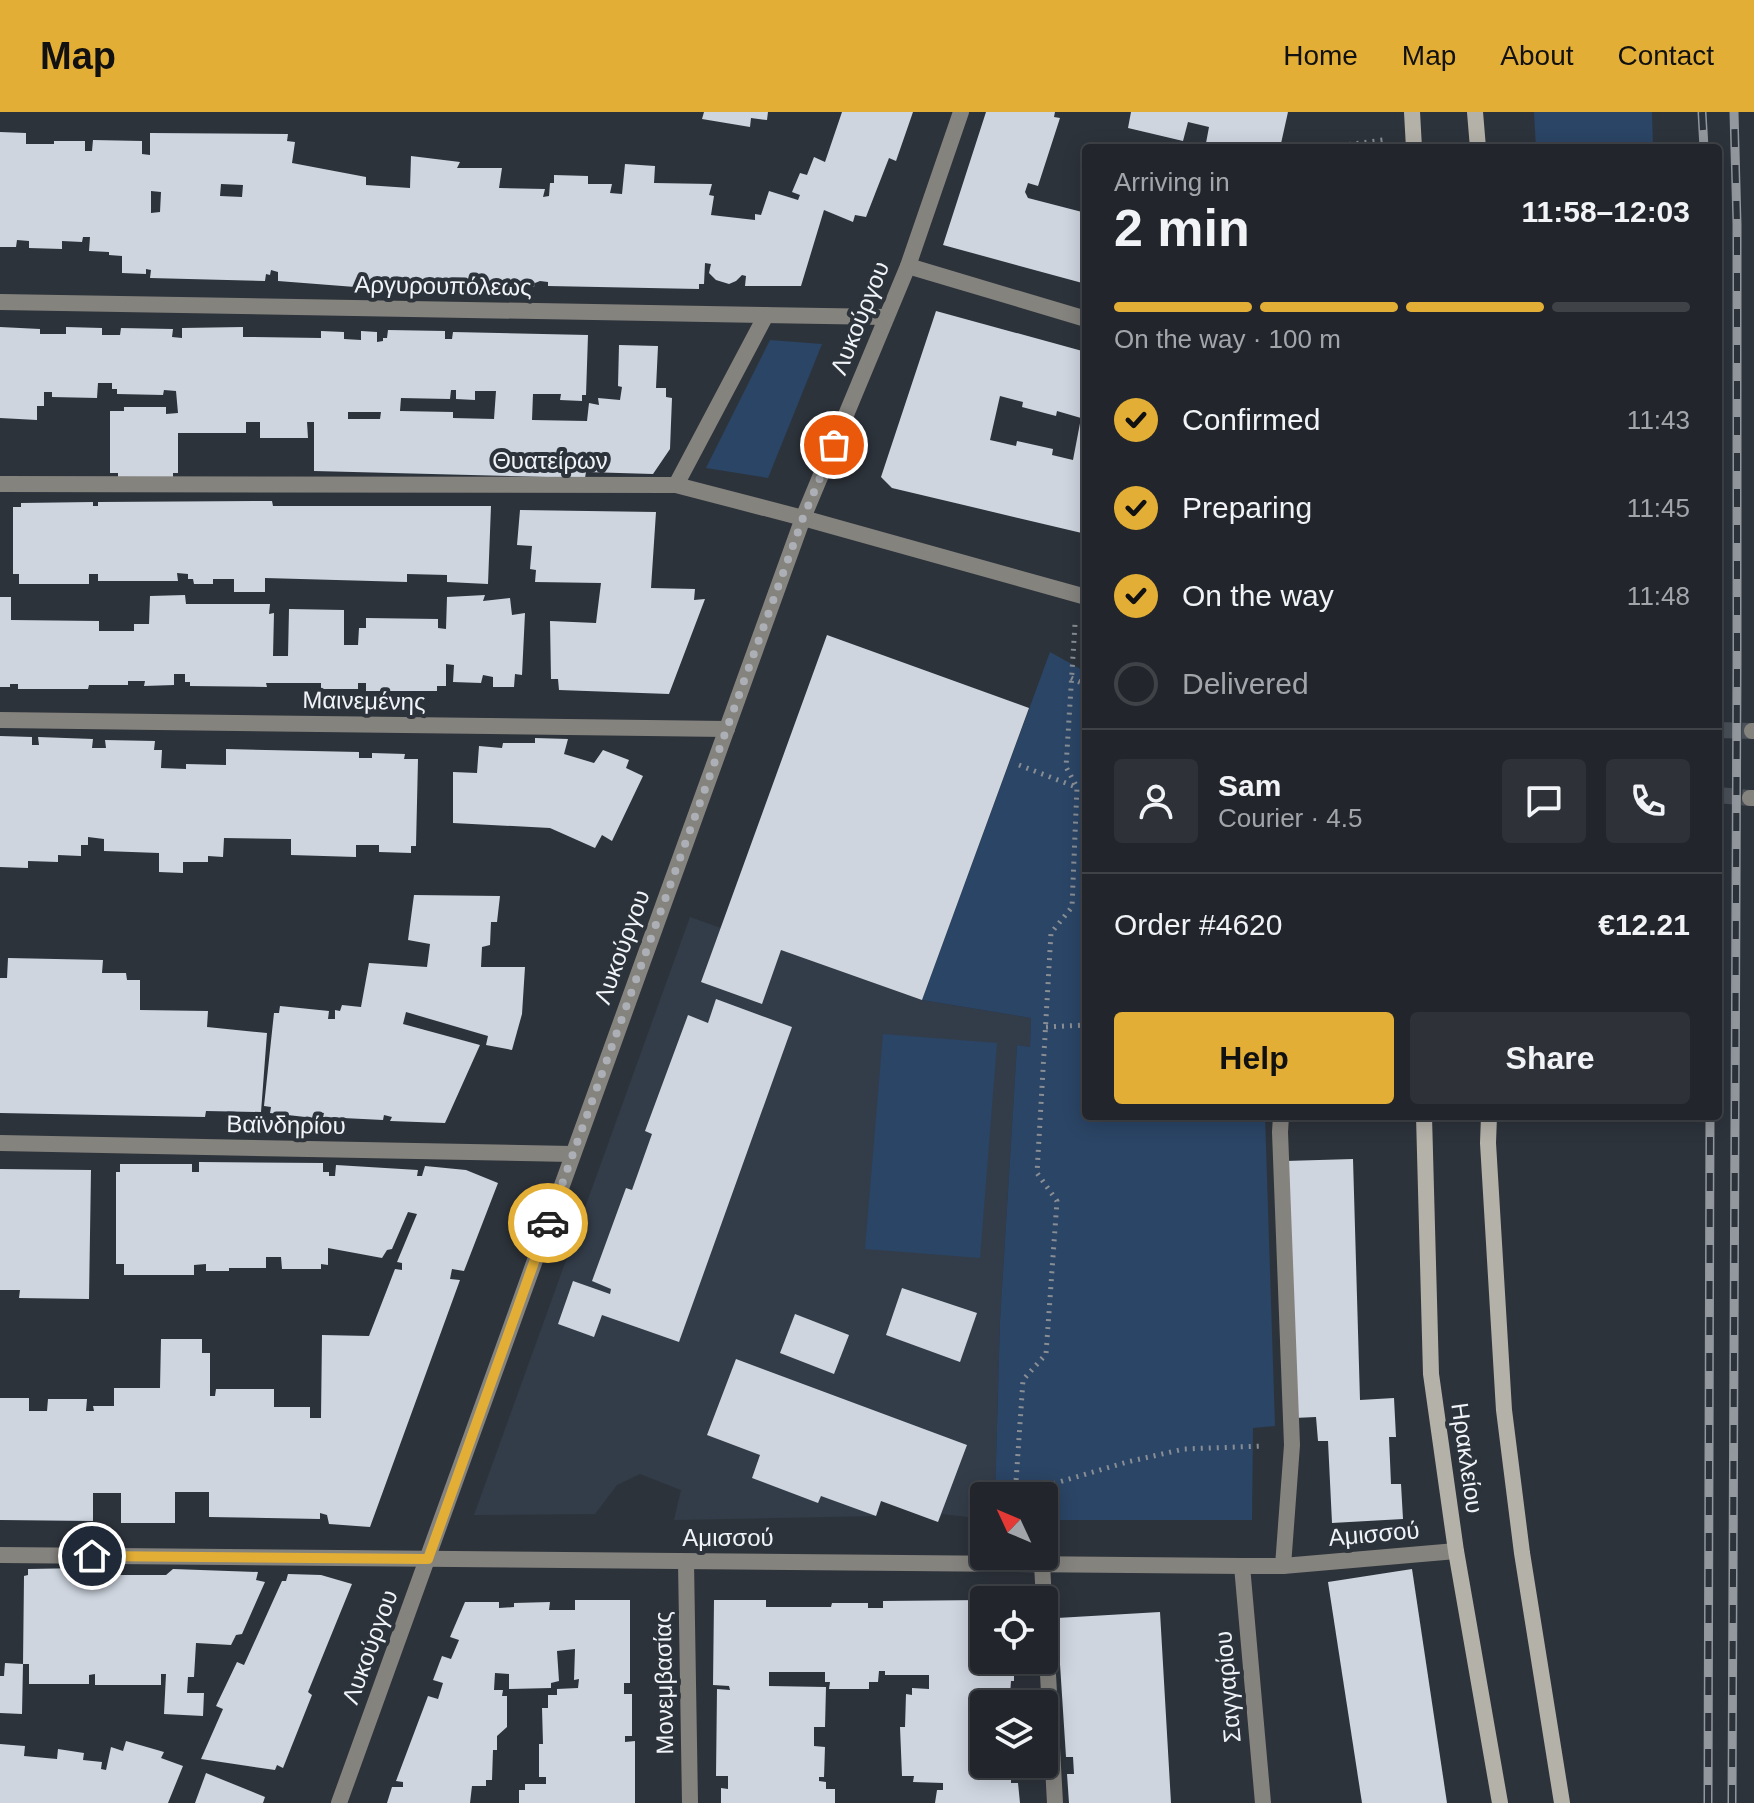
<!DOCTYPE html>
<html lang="en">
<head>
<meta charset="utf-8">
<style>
	:root { --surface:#22262c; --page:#2e3238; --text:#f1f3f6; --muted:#a2a5a9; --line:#3f4348; --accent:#e3ae35 }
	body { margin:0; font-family:Arial,sans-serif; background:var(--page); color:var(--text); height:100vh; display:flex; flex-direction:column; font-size:30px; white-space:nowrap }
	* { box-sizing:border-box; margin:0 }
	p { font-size:26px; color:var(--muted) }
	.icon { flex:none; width:44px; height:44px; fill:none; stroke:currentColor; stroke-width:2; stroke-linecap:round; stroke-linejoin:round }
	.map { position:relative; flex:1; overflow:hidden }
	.side { position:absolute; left:1082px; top:32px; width:640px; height:976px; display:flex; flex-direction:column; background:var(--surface); border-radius:8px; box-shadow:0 4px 20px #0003,0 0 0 2px var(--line) }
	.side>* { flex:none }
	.needle { width:52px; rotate:314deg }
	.controls { position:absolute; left:970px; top:1370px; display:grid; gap:16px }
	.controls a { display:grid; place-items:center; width:88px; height:88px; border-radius:8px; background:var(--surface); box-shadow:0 4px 20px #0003,0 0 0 2px var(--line); font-size:40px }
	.pin { position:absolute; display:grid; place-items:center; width:68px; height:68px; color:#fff; margin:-34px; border:4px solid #fff; border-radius:50%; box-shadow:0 2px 8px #0007 }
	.courier { position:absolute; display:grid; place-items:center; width:80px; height:80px; margin:-40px; border:6px solid #e3ae35; border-radius:50%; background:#fff; color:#222; box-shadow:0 2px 10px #0007 }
	.summary em { font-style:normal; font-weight:800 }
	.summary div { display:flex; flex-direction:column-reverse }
	.summary { display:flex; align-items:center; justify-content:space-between; height:136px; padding:0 32px }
	h1 { font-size:52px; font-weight:800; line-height:60px }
	.bar { display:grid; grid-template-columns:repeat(4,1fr); gap:12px 8px; align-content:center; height:96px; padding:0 32px }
	.bar i { height:10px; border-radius:6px; background:var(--line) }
	.bar .selected { background:var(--accent) }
	.bar p { grid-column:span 4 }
	.line { display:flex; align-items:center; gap:20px; padding:0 32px; border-top:2px solid var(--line) }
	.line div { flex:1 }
	.round { display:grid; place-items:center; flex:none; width:84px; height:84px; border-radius:8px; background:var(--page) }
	ol { padding:0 32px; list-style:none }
	li { display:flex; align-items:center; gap:24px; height:88px }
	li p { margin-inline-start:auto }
	li .icon { padding:8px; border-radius:50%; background:var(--accent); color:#111; stroke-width:4 }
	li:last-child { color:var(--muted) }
	li i { width:44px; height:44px; border:4px solid var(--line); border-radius:50% }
	.action { display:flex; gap:16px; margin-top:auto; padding:16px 32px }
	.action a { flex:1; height:92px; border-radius:8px; background:var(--accent); color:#111; font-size:32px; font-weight:800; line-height:92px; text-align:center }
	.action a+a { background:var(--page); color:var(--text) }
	header { display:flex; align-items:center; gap:48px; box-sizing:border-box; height:112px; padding:0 40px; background:var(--accent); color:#111 }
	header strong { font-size:38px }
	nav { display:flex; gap:44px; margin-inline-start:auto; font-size:28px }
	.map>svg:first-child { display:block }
	.built { fill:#333d49 }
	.green { fill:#2b4566 }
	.building { fill:#ced5df; fill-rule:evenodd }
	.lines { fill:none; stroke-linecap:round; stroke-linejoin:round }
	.street-tunnel { stroke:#4a5058; stroke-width:16; stroke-dasharray:16 8; stroke-linecap:butt }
	.path { stroke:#898e94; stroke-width:5; stroke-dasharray:2 6; stroke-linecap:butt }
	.street { stroke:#85837e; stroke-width:16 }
	.secondary { stroke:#b4b1a9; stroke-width:16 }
	.rail-casing { stroke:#93989e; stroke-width:9 }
	.rail { stroke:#2d333b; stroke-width:6; stroke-dasharray:18; stroke-linecap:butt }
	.done { stroke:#acb0b6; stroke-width:8; stroke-dasharray:0 14.4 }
	.route { stroke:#e3ae35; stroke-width:10 }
	.labels { text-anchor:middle; stroke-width:8; stroke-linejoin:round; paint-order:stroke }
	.street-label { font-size:24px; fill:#f0f4f9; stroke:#2d333b }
</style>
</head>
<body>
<header>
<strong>Map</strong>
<nav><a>Home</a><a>Map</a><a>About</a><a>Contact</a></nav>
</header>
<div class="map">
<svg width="1754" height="1691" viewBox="0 0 1754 1691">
	<rect width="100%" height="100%" fill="#2d333b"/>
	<polygon class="built" points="690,805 922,888 1031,906 1030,935 1017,933 1000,1209 995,1384 984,1384 984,1407 942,1402 938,1410 882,1389 876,1404 674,1408 681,1378 640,1362 617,1373 595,1402 474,1403"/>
	<g class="green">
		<polygon points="1534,0 1652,0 1653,36 1536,36"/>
		<polygon points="770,228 822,232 768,366 706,356"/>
		<polygon points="1050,540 1086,560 1086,1004 1265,1004 1275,1314 1253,1316 1252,1408 1044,1408 1044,1384 995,1384 1000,1209 1017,933 1030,935 1031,906 922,888"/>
		<polygon points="883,922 997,931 980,1146 865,1137"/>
	</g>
	<g class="building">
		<polygon points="704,0 768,0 767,8 751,6 750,15 702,7"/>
		<path d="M842,0H913L896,49L889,46L866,105L855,103L853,110L824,98L801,174H745L746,164L742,163L736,169L729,172L716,168L709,161L711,152L705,151L704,172H699V177L548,174V170L540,169L535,171L534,175L358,169L355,175L278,169V160L271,158L270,163L266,162L265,169L150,166L151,158L146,157V162L122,161V144L109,143V140L89,139L90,125H83L82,130L62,129V137L29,136V129L17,128L16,135H0V20L26,21V32H54V29H85V39H92L93,28L142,29V42L150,43V21L288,22L287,29L295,30L292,51L366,65V73L410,76L411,44L460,50L457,56H502L499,76L545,77L543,85L549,84L550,71H554V63L588,64V72H612L610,81L622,82L625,52L655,54L654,71L712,72L709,83L714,84L711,103L755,108V102L761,103L769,79L798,88L800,83L792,80L800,61L807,63L814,45L825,50ZM221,72L243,73L242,85L220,84ZM151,79L161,80L160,100L151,101Z"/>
		<polygon points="986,0 1055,0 1054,5 1060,6 1038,74 1028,71 1025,80 1028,86 1086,101 1086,172 943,133"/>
		<polygon points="1131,0 1288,0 1280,36 1228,36 1206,31 1209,15 1188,10 1183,29 1128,16"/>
		<path d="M936,199L1086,240V422L892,376L881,365ZM1000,284L1023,290L1022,295L1056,304L1057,299L1081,306L1073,348L1052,343L1053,337L1017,329L1016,334L990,328Z"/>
		<path d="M0,215L40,217V222H66V215L102,216V223H120L121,216L173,217L172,225L182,226V216L243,215V225H249L321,226V219L344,220V227L361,228V219L377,220V230L383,229V226H387L388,218L445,219V227H452L453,220L588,223L586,283H582V289L560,288L561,282H533L532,308L587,309L589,291L599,293L598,286L620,288L622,275L618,274L619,233L658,234L656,276H666V285L672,286L670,337L653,362L586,360L585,366L314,359V310H307L308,326H260V310H246V321H178V361H173V365H118V361H110V299H124V295H166V302L178,301L176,279L164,278L163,283L117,282V277H112V271H98L97,286L52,285V280H44V294H37V308L0,306ZM451,278H456V287L475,288V279H496L494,307L453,306V300L400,299L401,286L450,287ZM348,300H381L380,307H348Z"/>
		<polygon points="272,389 273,394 491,394 488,472 447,470 447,463 407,462 407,470 265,466 265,480 234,480 234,467 213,467 213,472 194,472 193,467 188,467 188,462 177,461 178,469 98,469 98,462 89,462 89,472 19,472 19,462 13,462 13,395 21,395 21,391 93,390 93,394 98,394 98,390"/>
		<polygon points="520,398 656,400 651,476 695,477 694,488 705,487 669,582 559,578 558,567 551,567 550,509 596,511 601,471 535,470 536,458 530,457 532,434 517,433"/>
		<polygon points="185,483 186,492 270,492 269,502 274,501 273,544 288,544 289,497 344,498 344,533 358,533 359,516 366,516 366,506 438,507 438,516 446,517 447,485 485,483 483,489 510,486 512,503 525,501 522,563 515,562 514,575 493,575 493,565 483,563 481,571 453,570 454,553 446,552 446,574 437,574 437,579 366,579 366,571 358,571 358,577 321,577 321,571 266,571 267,575 190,574 190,570 185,570 185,562 174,562 174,573 144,574 145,569 128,569 128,573 89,573 88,577 18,577 18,572 10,572 10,575 0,575 0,485 11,485 11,508 99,509 99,519 134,519 134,512 149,512 150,484"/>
		<polygon points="827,523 1029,596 922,888 781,838 762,892 701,870"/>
		<polygon points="0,624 32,625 32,633 39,633 38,625 93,627 92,636 106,636 105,628 155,629 154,638 162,638 161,656 186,657 186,652 226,653 226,637 359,640 359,646 372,646 372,641 405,642 404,647 418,647 416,734 411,734 411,741 379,740 379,733 356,733 356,745 291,743 291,727 224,726 223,745 208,744 208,750 183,750 183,761 159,760 159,741 104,739 104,727 88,725 88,733 81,733 81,744 58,743 58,750 28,749 28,756 0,755"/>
		<polygon points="535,626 568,627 564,642 594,651 603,638 629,648 626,656 643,664 612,729 602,723 595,736 550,716 453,711 453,660 477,661 479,634 502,636 503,631 535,631"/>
		<polygon points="414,783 500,784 497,810 491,810 490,833 482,835 481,855 525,855 522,902 512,938 486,933 488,924 406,900 403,912 480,933 445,1011 390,1009 392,1005 384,1003 383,1008 323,1005 324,1001 315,1000 314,1006 270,1001 271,995 264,994 274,901 279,901 280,894 329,899 328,907 335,907 335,898 340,899 342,893 361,895 369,851 427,855 430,832 408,828"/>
		<polygon points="8,846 103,848 102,861 126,861 127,868 140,868 140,898 208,899 207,915 267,921 261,1000 206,999 205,1005 0,1001 0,866 7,866"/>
		<polygon points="716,887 792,915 679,1230 602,1203 594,1225 558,1212 573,1169 610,1182 611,1177 592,1169 626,1076 632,1078 652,1022 645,1019 688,903 708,911"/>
		<polygon points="1353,1047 1360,1288 1394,1286 1396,1325 1389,1325 1391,1372 1401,1372 1403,1407 1332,1411 1328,1329 1318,1329 1316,1305 1294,1306 1285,1049"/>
		<polygon points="199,1050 323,1051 323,1060 329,1060 329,1064 335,1064 336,1053 418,1058 417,1064 422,1064 425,1054 466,1058 498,1071 464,1159 452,1157 450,1167 460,1168 370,1415 329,1412 327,1403 320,1401 320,1407 209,1405 209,1380 175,1380 175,1411 121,1411 121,1381 93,1381 93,1409 0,1408 0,1286 29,1286 29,1299 47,1299 48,1287 87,1287 86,1299 94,1299 93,1294 114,1294 114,1276 160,1276 161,1227 202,1227 202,1241 210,1241 210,1284 215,1284 216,1277 274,1277 274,1295 310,1295 310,1306 321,1306 322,1223 369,1224 395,1157 402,1158 402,1151 397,1150 417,1102 408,1100 392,1137 387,1138 382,1146 328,1136 328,1153 321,1152 321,1157 282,1157 281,1145 266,1145 266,1156 229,1156 229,1159 206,1159 206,1152 194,1153 194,1163 124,1163 124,1152 116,1152 116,1060 120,1060 120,1052 192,1052 192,1060 199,1060"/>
		<polygon points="0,1057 91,1058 89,1187 19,1186 20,1178 0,1178"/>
		<polygon points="902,1176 977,1201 960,1250 886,1223"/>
		<polygon points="795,1202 849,1223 834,1262 780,1241"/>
		<polygon points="736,1247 967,1333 938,1410 881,1389 876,1404 821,1384 818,1391 752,1366 760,1343 707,1323"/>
		<polygon points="84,1456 85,1463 166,1463 173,1457 258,1460 256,1468 265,1470 242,1522 236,1523 231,1533 196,1531 194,1565 188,1565 187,1581 204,1581 203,1604 164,1602 166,1562 161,1562 161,1573 95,1573 95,1562 89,1563 89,1572 29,1572 29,1552 23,1552 24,1464 28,1463 28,1457"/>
		<polygon points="1412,1457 1447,1691 1362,1691 1328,1470"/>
		<polygon points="288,1462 321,1463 352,1472 308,1580 312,1583 283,1656 277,1653 275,1658 201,1647 223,1597 216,1594 237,1550 244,1553 282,1469 286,1469"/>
		<polygon points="575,1488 630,1488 630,1571 624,1571 624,1582 632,1582 632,1624 625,1624 625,1630 635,1629 635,1691 519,1691 519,1678 525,1678 525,1672 546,1672 546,1665 539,1665 539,1632 543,1632 542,1596 548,1596 548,1583 557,1583 557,1577 578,1576 579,1567 574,1568 575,1537 557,1539 559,1569 551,1571 551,1576 509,1577 509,1562 495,1561 494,1578 503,1578 502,1584 507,1584 507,1615 497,1624 497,1638 493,1638 492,1668 486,1668 486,1674 472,1674 470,1691 387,1691 392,1675 403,1675 403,1670 396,1669 428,1584 438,1587 443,1571 433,1568 442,1544 451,1547 459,1528 450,1525 465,1490 499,1490 499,1496 514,1495 514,1491 550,1490 549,1498 575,1498"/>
		<polygon points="714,1488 766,1488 766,1495 831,1495 832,1491 868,1491 868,1496 883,1496 883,1489 984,1488 984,1548 1014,1548 1014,1569 1011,1569 1010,1583 1016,1584 1017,1592 984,1592 984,1652 1019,1652 1019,1666 1011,1666 1011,1671 1018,1671 1020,1691 935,1691 937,1678 943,1678 943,1671 913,1670 914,1664 902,1664 900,1615 905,1615 906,1582 912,1583 912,1576 929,1577 929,1563 885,1563 885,1559 879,1559 878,1570 869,1570 869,1577 829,1577 830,1570 825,1570 825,1560 769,1560 769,1574 826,1575 825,1615 814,1615 814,1634 825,1635 824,1665 819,1665 819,1669 826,1670 826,1677 835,1677 835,1691 721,1691 721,1676 728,1677 728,1664 716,1664 717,1577 730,1578 729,1574 713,1573"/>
		<polygon points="1160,1500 1171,1691 1069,1691 1067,1662 1074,1662 1073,1645 1066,1645 1057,1506"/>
		<polygon points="5,1551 23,1552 22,1602 0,1601 0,1564 4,1564"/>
		<polygon points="126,1629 164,1640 161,1646 183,1654 168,1691 0,1691 0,1632 25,1634 24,1644 57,1647 58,1637 84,1641 83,1648 102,1650 101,1657 106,1658 111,1635 123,1639"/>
		<polygon points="206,1661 265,1685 263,1691 195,1691"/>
	</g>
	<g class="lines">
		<g class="street-tunnel">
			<polyline points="1718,618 1752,619"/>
			<polyline points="1718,683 1750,686"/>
		</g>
		<g class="path">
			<polyline points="1342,36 1345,33 1383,28"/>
			<polyline points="1071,566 1086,573"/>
			<polyline points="1019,653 1076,675"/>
			<polyline points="1046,915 1086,913"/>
			<polyline points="1015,1383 1127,1350 1184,1337 1264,1334"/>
			<polyline points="1015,1384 1023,1268 1046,1242 1057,1089 1037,1061 1051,821 1072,795 1077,675 1066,655 1075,512"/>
		</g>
		<g class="street">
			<polyline points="908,154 1086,207"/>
			<polyline points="0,190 886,205"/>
			<polyline points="0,372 676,373 803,406 1086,485"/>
			<polyline points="676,373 766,203"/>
			<polyline points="0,608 727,617"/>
			<polyline points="1752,619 1754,619"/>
			<polyline points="1750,686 1754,686"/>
			<polyline points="1281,1004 1280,1020 1292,1333 1283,1454"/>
			<polyline points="0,1031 572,1042"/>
			<polyline points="0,1443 1242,1454 1283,1454 1456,1439"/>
			<polyline points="686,1450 690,1691"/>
			<polyline points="1042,1452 1055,1691"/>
			<polyline points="1242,1454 1263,1691"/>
			<polyline points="339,1691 803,406 908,154 961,0"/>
		</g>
		<g class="secondary">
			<polyline points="1412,0 1414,36"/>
			<polyline points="1475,0 1478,36"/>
			<polyline points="1424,1004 1431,1262 1456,1439 1500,1691"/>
			<polyline points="1489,1004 1488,1031 1504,1298 1522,1441 1562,1691"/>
		</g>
		<g class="rail-casing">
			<g id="rail">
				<polyline points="1702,0 1704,36"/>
				<polyline points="1708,1691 1710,1004"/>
				<polyline points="1732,1691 1737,552 1737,112 1734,0"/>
			</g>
		</g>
		<use href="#rail" class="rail"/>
	</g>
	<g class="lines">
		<polyline class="done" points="548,1111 803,406 834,333"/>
		<polyline class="route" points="92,1444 428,1447 548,1111"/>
	</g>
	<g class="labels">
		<g class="street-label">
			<text transform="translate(443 174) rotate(1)" y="8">Αργυρουπόλεως</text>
			<text transform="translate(860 206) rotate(-68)" y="8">Λυκούργου</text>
			<text x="550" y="357">Θυατείρων</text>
			<text transform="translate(364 589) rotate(1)" y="8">Μαινεμένης</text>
			<text transform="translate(622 835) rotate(-70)" y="8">Λυκούργου</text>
			<text transform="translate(286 1013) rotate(1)" y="8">Βαϊνδηρίου</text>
			<text transform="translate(1467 1346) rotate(82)" y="8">Ηρακλείου</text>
			<text transform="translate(1374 1422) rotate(-5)" y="8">Αμισσού</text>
			<text x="728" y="1434">Αμισσού</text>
			<text transform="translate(370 1535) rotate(-70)" y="8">Λυκούργου</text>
			<text transform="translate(664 1571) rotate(-91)" y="8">Μονεμβασίας</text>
			<text transform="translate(1228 1575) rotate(-95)" y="8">Σαγγαρίου</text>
		</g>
	</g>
</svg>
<div class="controls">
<a><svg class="needle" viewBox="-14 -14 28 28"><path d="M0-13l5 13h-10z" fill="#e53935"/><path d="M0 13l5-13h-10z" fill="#a2a5a9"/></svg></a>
<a><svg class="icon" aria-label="locate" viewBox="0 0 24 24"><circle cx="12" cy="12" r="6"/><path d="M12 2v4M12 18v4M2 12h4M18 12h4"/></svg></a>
<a><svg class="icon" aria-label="layers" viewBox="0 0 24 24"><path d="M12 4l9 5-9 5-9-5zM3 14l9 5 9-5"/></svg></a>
</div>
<div class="pin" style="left:834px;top:333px;background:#ea580c"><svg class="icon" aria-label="bag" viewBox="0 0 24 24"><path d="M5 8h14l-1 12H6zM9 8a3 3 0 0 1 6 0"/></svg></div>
<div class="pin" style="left:92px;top:1444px;background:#1f2937"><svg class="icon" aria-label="home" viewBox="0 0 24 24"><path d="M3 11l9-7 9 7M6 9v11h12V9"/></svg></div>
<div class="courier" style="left:548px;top:1111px"><svg class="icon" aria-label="car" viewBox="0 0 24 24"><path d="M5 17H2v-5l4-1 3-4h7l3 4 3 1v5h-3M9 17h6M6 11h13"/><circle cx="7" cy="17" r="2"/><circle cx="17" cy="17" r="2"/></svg></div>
<section class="side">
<div class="summary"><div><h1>2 min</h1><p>Arriving in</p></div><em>11:58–12:03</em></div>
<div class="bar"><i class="selected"></i><i class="selected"></i><i class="selected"></i><i></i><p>On the way · 100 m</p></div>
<ol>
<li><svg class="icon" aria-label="check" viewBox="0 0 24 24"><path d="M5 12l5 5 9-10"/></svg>Confirmed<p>11:43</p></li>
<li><svg class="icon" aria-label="check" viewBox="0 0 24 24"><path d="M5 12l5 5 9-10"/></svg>Preparing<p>11:45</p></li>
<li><svg class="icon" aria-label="check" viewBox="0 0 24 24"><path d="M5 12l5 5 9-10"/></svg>On the way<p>11:48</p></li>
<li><i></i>Delivered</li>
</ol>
<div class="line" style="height:144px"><a class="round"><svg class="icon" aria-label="person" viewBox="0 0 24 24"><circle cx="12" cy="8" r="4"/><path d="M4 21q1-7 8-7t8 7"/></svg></a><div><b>Sam</b><p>Courier · 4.5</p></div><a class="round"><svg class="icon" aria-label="chat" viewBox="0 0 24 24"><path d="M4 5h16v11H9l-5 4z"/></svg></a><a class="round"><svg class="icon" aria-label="phone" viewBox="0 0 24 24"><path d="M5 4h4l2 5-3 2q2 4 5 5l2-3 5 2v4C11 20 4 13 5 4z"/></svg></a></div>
<div class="line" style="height:104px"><div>Order #4620</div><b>€12.21</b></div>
<div class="action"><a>Help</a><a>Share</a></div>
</section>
</div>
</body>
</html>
